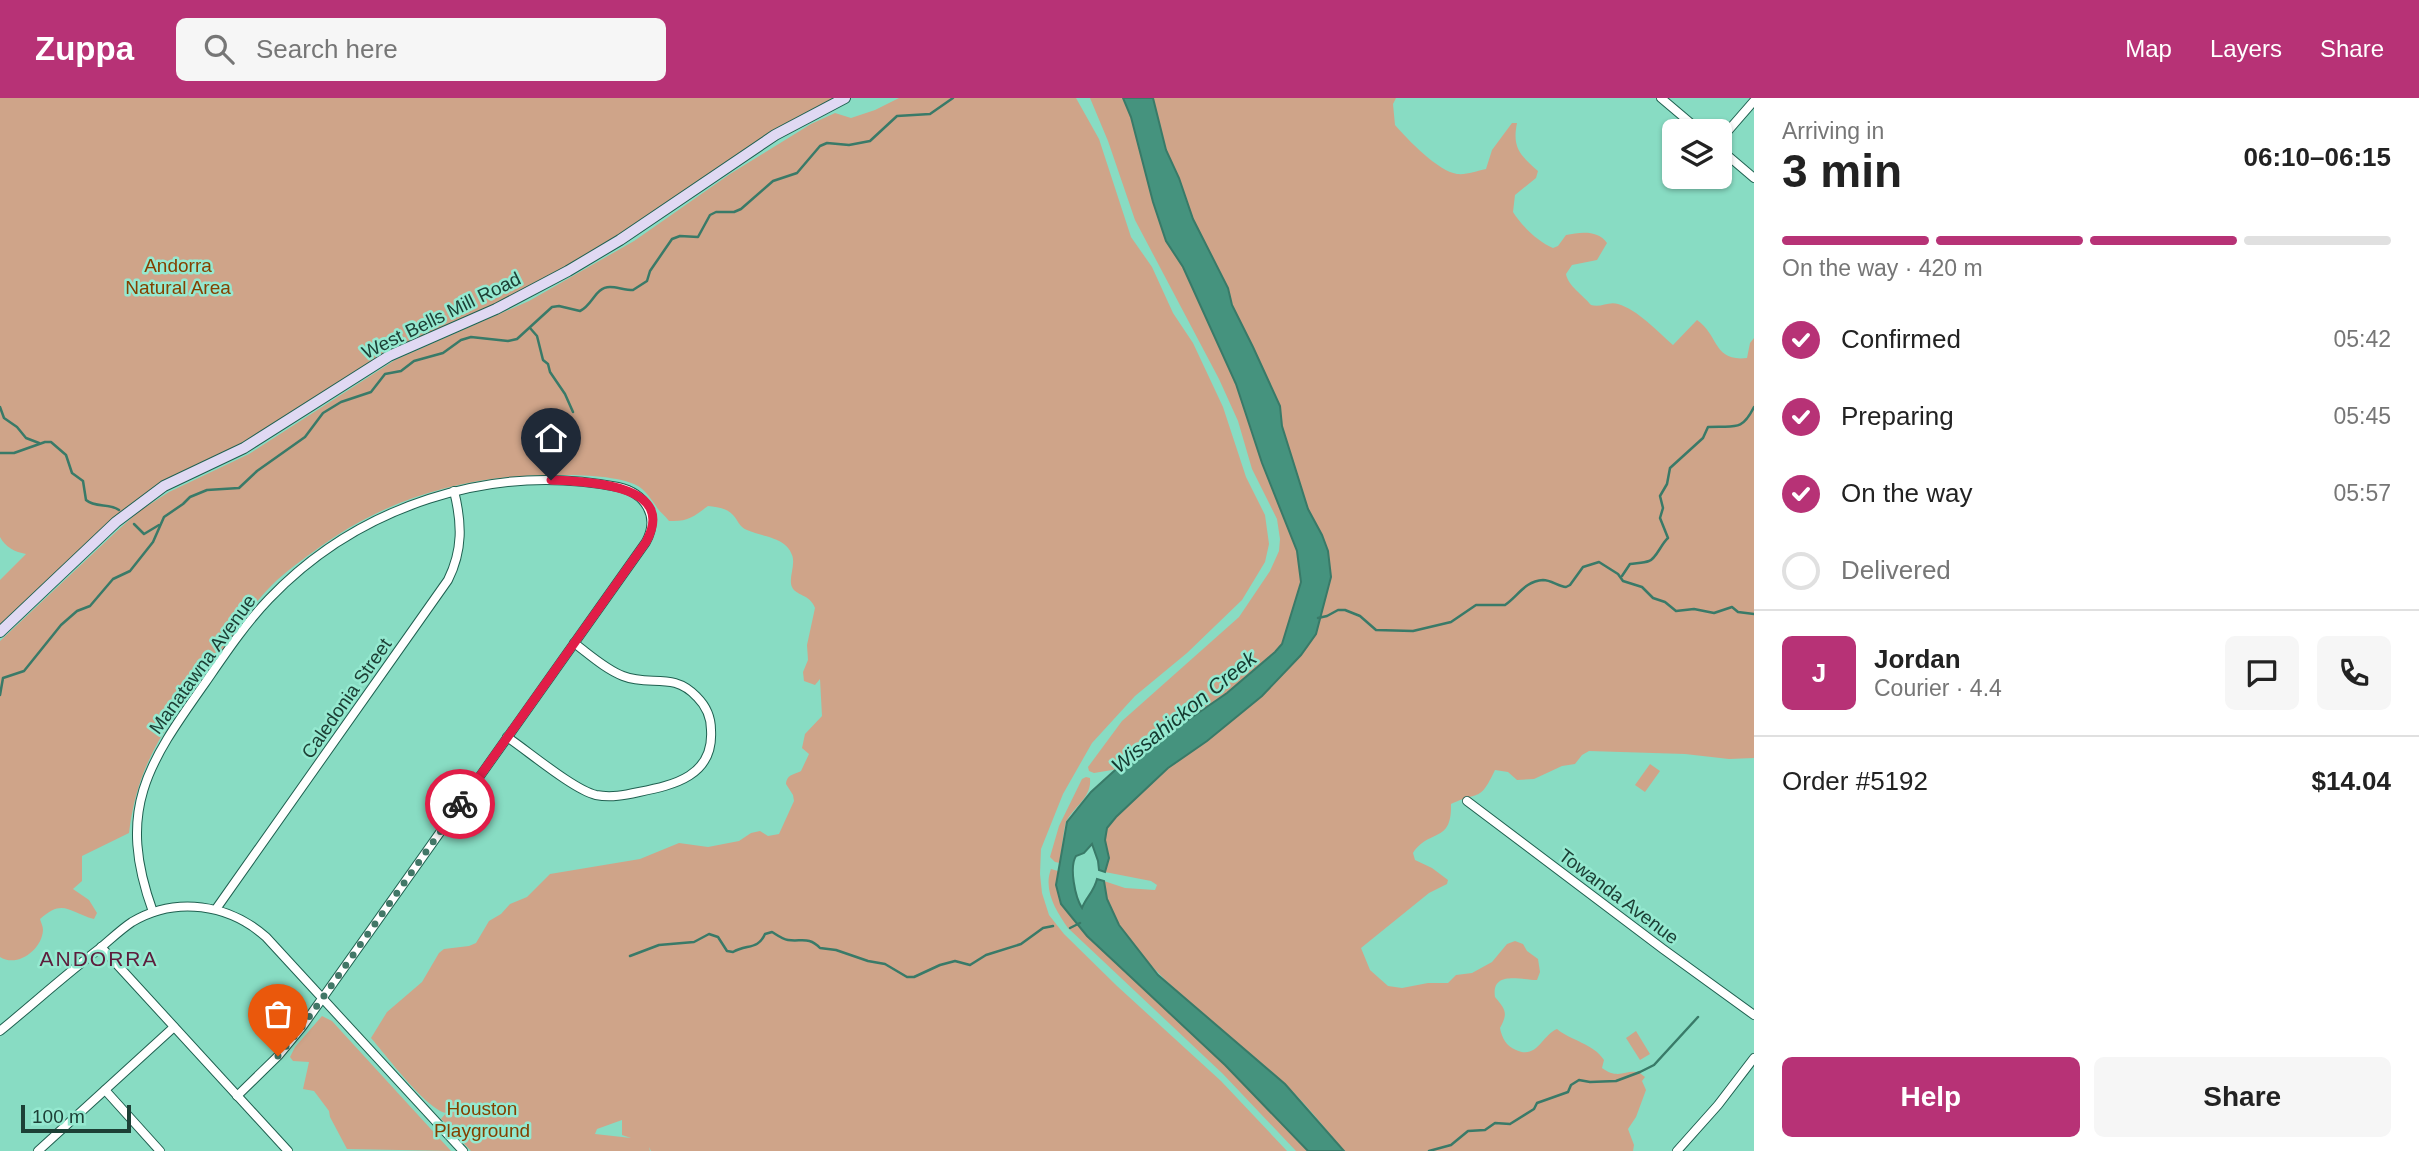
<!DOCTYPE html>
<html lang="en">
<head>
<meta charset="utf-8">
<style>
	:root { --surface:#fff; --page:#f6f6f6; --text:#222; --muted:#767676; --line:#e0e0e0; --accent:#b73276 }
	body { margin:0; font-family:Helvetica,sans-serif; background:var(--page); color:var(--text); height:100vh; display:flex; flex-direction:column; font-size:26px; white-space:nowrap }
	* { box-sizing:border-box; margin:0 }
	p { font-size:23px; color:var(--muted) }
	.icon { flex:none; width:38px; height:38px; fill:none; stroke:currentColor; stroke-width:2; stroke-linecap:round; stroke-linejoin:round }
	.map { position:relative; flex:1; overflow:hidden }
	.panel { display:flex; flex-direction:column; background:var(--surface); width:665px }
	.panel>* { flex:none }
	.buttons { position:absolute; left:1662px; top:21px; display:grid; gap:14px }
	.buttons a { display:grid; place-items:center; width:70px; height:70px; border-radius:10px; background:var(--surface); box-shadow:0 2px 5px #0004; font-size:35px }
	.scale { position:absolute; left:21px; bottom:18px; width:110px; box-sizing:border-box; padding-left:7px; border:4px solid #1d4036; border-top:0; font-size:19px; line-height:24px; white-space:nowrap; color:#1d4036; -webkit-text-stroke:5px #95e9d0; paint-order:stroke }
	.pin { position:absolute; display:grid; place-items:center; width:60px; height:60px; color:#fff; margin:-72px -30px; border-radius:50% 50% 50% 0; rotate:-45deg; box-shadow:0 0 7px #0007 }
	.pin .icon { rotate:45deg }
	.courier { position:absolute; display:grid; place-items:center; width:70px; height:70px; margin:-35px; border:5px solid #e11d48; border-radius:50%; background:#fff; color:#222; box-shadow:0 2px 9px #0007 }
	.summary em { font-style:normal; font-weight:700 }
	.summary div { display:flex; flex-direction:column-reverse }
	.summary { display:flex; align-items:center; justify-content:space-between; height:119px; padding:0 28px }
	h1 { font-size:46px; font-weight:700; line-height:52px }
	.bar { display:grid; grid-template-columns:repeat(4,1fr); gap:10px 7px; align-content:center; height:84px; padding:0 28px }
	.bar i { height:9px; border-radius:5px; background:var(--line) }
	.bar .active { background:var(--accent) }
	.bar p { grid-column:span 4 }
	.line { display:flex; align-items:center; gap:18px; padding:0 28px; border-top:2px solid var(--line) }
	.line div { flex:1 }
	.round { display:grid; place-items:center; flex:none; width:74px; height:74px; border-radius:10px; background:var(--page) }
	ol { padding:0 28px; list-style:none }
	li { display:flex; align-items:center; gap:21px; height:77px }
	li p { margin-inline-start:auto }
	li .icon { padding:7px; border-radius:50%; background:var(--accent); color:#fff; stroke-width:4 }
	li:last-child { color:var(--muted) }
	li i { width:38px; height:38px; border:4px solid var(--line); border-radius:50% }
	.button { display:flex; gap:14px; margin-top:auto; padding:14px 28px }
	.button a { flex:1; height:80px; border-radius:10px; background:var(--accent); color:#fff; font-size:28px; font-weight:700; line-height:80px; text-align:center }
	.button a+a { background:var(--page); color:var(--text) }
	header { display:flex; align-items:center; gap:42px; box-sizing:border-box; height:98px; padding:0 35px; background:var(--accent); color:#fff }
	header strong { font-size:33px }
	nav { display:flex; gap:38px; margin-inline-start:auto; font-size:24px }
	.search { width:490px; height:63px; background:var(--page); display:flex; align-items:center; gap:18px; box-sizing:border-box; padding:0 24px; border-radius:10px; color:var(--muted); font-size:26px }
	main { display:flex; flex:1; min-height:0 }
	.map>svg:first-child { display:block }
	.green { fill:#cfa489; fill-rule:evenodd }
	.water { fill:#45937e; stroke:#397a68; stroke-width:2 }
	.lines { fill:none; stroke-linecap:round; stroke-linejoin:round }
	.stream { stroke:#397a68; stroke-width:2.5 }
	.street-casing { stroke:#1f6050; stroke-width:10 }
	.secondary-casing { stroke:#1f6050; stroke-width:12 }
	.street { stroke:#fff; stroke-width:8 }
	.secondary { stroke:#e0d9f3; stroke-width:10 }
	.done { stroke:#427767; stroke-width:7; stroke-dasharray:0 12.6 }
	.route { stroke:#e11d48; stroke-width:9 }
	.labels { text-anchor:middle; stroke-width:5; stroke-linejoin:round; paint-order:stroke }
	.park-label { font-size:19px; fill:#844000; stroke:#95e9d0 }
	.street-label { font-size:19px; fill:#1d4036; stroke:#95e9d0 }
	.water-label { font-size:21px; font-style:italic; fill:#14392f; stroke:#95e9d0 }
	.neighbourhood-label { font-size:21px; letter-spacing:2px; fill:#5d1d3c; stroke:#95e9d0 }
</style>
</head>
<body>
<header>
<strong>Zuppa</strong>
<div class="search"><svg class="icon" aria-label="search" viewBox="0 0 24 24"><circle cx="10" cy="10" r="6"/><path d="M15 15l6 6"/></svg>Search here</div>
<nav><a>Map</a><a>Layers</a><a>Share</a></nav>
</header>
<main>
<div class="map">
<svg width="1754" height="1053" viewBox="0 0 1754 1053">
	<rect width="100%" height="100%" fill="#88dcc3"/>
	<g class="green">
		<path d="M0,0H837L596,153L485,212L391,253L254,340L182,375L0,529V482L26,456C15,454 5,449 0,439Z"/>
		<path d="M899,0H1076L1099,41L1131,139L1152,169L1173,215L1193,245L1223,309L1246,379L1265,417L1269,446L1265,464L1242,502L1187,555L1135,598L1092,645L1063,696L1041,751L1040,776L1042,795L1049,817L1064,836L1117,888L1221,983L1287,1053H651L649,1049L650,1053H471L441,1021L446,1015C426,1011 386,957 371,940L387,914L422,884L439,855L444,851L469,848L476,845L489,823L501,816L510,806L527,799L550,776L640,761L679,745L708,749L739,743L751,735L760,733L768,738L779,736L794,703L793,697L786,686C787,676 794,677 801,673L809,656L802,650L805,636L822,618L820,581L815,587L804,583L803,574L808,562L807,547L815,510C810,496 796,498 792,489C788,480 796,467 792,457C786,439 762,439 747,432C739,429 738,422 733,417C727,410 716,409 708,408C694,418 689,424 669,423C665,417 659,414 656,408C651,401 646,393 638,388C621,378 581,377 560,377C469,376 386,399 313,454C299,464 284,475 272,487C249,510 234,538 215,563C171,621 138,660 129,735L82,758V783L73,791L89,802L97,815L94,821C69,814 63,800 40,821C41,825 43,828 43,832C42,852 17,870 0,859V543L118,432L138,414L169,394L249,356L395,262L529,203L634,143L730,76L811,26L835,15L851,20L875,12ZM622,1022V1037L631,1040L595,1036L597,1031Z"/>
		<polygon points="1090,0 1123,0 1131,19 1153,104 1166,143 1183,169 1236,286 1262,365 1297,453 1301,484 1282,546 1275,554 1227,595 1118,671 1094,675 1089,673 1088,669 1122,623 1239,519 1270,473 1279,453 1280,441 1277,421 1252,371 1238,323 1219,281 1135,122 1108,43"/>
		<path d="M1153,0H1396L1393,6L1395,27C1408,42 1438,73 1457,76C1467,77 1476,73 1486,71L1492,52L1512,25H1517C1512,50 1520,57 1538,73L1536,80L1515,97L1513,114C1521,127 1538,144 1553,150L1558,148L1566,137C1581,134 1598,132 1607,145L1597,162L1572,167L1566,176C1568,188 1583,197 1591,207C1601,210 1608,203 1618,206C1638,212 1657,233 1673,247L1697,222C1719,237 1713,264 1747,260L1750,245L1754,240V660L1729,661L1685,656L1589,653L1582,657L1575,666L1562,668L1534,681L1517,682L1508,674L1495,672C1479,705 1481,692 1451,706C1452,746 1430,730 1413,755L1415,762L1432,770L1448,782L1447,786L1429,795L1361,850L1370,872L1388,888L1402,890L1428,885H1448L1456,877L1472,875L1492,864L1507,846L1515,843L1523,846L1527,853L1538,861L1540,874L1537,882C1521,882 1491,872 1495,899C1506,912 1508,915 1500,930C1502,940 1506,948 1516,952C1537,962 1542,937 1557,931C1571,943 1593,945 1604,962L1602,970C1622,985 1630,965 1645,979L1642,983L1646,992L1636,1019L1628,1031L1634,1047L1633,1053H1344C1325,1030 1306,1006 1284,985C1242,944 1098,845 1104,783L1125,790L1155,792L1157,787L1151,783L1105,774L1109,760L1105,742L1107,730L1116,719L1168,670L1207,643L1262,598L1301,557L1316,536L1331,479L1328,453L1322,437L1308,411L1282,328L1279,308L1253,249L1232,207L1228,190L1193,121L1179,80L1166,52Z"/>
		<polygon points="1650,666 1660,673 1645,694 1635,687"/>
		<path d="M1086,679L1090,680C1092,700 1074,708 1066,724C1064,729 1061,757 1060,765L1055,764L1050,759L1059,728L1082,681Z"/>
		<path d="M1051,771L1058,773C1054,798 1072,820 1087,838L1225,967L1308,1053H1296L1223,976L1068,830C1056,813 1043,792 1051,771Z"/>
		<polygon points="322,918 332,923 342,934 451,1053 347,1051 330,1019 329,1013 314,993 303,991 309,964 293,963 290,959 295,949"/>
		<polygon points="1636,933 1650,956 1640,962 1626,940"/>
	</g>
	<path class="water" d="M1123,0H1153L1166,52L1179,80L1193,121L1228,190L1232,207L1253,249L1280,308L1282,328L1308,411L1322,437L1328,453L1331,479L1316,536L1301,557L1262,598L1207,643L1168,670L1116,719L1107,730L1105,742L1109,760L1105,774L1099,772L1098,763L1092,746L1084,755L1076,758C1069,769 1075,799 1082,810C1086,799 1094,794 1097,781L1104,783L1107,801L1119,827L1158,877L1285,986L1344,1053H1308L1225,967L1087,838L1061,806L1056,787L1067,724L1091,694L1114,673L1227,595L1275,554L1282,546L1301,484L1297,453L1262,365L1236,286L1183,169L1166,143L1153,104L1131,19Z"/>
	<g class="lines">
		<g class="stream">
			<polyline points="530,230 537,238 543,262 548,266 550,274 565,296 573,314"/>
			<polyline points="0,309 4,320 17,329 26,340 39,345"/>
			<path d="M0,355H14L45,344H51L66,357L72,375L83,383L86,402C95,410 110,405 119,412"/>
			<polyline points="134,426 144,436 159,427"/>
			<path d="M1622,478L1630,466C1636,465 1644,465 1649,463C1656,461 1661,446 1668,440L1660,420L1663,410L1660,398L1667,386L1670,370L1703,340L1708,329C1734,327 1741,335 1754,309"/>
			<path d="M1318,520L1327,518L1338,512H1345L1360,518L1376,532L1413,533L1451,524L1476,507H1505C1518,498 1525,483 1543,482C1551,482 1558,488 1566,489L1570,487L1583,469L1599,464L1618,476L1623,483L1642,489L1653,500L1665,504L1676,513L1694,511L1714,515L1732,509L1738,514L1754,516"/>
			<path d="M0,597L3,580L24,573L61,527L77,513L90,508L113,481L130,473L153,444L164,419L183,406L190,399L207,392L239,390L257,373L305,339L323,315L341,304L371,294L385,276L401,273L414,263L443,255L461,242L471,239L508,243L517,241L552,209L559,208L580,213C593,207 595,189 610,189C617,189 625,192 633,192L647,183L650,173L672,141L680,138L698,139L710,117L716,114H734L741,111L773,83L797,75L820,48L827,45L849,47L870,43L897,18L930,16L953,0"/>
			<polyline points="1070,830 1080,825"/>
			<path d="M630,858L659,847L694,844L709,836L718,839L727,853L733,854C747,846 758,852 765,836L772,834C777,837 782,841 788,842C801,844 809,838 820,850L836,852L868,863L885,866L907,879H914L940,867L955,863L970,867L986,857L1021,846L1043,830L1053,828"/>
			<polyline points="1429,1053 1451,1047 1468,1033 1485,1032 1495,1025 1510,1026 1534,1011 1537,1005 1568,994 1571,987 1579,982 1590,984 1616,983 1640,974 1654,967 1698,919"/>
		</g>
		<g class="street-casing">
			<g id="street">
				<polyline points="1661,0 1700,33"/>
				<polyline points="1720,42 1754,3"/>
				<polyline points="1720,51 1754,80"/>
				<path d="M507,639C528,653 574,692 596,697C611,700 625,697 639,694C674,687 714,678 711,632C711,620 706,608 697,599C673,573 650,589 623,578C605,571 589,556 574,545"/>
				<polyline points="1467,703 1663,851 1754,917"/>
				<path d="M216,811L448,482C463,452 462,425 454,393"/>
				<path d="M153,814C116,712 147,667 205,585C225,556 245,526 269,501C358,408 491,364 618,389C645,395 660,418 646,444L302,929L278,958L237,998"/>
				<polyline points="101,849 288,1053"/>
				<path d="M0,933C33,906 65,877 99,851C110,842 120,832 132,824C176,798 229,806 266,839L463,1053"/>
				<polyline points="105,992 160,1053"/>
				<polyline points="38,1053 174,929"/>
				<polyline points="1677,1053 1718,1007 1754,960"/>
			</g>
		</g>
		<g class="secondary-casing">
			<polyline id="secondary" points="0,534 116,424 164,388 244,350 389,258 496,211 568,173 620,142 775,37 845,0"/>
		</g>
		<use href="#street" class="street"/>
		<use href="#secondary" class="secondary"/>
	</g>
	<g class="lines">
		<polyline class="done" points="278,958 302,929 460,706"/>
		<path class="route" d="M460,706L646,444C679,385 585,384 551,382"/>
	</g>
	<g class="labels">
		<g class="park-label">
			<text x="178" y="174">Andorra<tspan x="178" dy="22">Natural Area</tspan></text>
			<text x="482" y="1017">Houston<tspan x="482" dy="22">Playground</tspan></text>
		</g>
		<g class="street-label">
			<text transform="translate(441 217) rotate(-26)" y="7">West Bells Mill Road</text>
			<text transform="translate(202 566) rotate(-54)" y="7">Manatawna Avenue</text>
			<text transform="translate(346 600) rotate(-55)" y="7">Caledonia Street</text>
			<text transform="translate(1619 798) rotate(37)" y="7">Towanda Avenue</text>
		</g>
		<g class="water-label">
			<text transform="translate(1184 614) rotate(-39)" y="7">Wissahickon Creek</text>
		</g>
		<g class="neighbourhood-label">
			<text x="99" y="868">ANDORRA</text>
		</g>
	</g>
</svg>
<div class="buttons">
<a><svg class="icon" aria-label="layers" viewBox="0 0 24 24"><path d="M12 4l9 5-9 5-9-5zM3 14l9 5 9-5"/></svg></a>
</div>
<div class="scale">100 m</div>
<div class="pin" style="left:278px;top:958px;background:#ea580c"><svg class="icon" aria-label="bag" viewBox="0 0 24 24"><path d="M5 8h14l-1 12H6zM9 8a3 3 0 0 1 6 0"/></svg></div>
<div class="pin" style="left:551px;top:382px;background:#1f2937"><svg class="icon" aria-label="home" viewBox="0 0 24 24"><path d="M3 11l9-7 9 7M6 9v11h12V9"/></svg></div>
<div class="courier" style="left:460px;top:706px"><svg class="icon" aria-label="bike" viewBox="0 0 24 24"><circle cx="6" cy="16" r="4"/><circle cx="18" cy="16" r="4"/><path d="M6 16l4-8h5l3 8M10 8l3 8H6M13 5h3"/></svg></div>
</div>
<section class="panel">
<div class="summary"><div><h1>3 min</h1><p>Arriving in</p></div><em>06:10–06:15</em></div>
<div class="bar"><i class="active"></i><i class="active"></i><i class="active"></i><i></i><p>On the way · 420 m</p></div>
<ol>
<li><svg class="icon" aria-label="check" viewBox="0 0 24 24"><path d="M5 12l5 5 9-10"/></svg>Confirmed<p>05:42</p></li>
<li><svg class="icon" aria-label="check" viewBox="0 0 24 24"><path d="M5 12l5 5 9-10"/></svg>Preparing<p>05:45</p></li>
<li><svg class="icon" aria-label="check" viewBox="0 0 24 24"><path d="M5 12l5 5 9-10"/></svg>On the way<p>05:57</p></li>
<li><i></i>Delivered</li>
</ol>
<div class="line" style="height:126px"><b class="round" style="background:var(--accent);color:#fff">J</b><div><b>Jordan</b><p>Courier · 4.4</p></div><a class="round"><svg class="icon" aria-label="chat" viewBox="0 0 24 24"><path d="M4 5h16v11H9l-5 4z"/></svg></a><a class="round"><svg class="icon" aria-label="phone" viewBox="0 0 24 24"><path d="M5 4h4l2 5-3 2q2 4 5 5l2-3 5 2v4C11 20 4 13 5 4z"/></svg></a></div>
<div class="line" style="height:91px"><div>Order #5192</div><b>$14.04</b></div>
<div class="button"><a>Help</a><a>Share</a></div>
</section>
</main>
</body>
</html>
